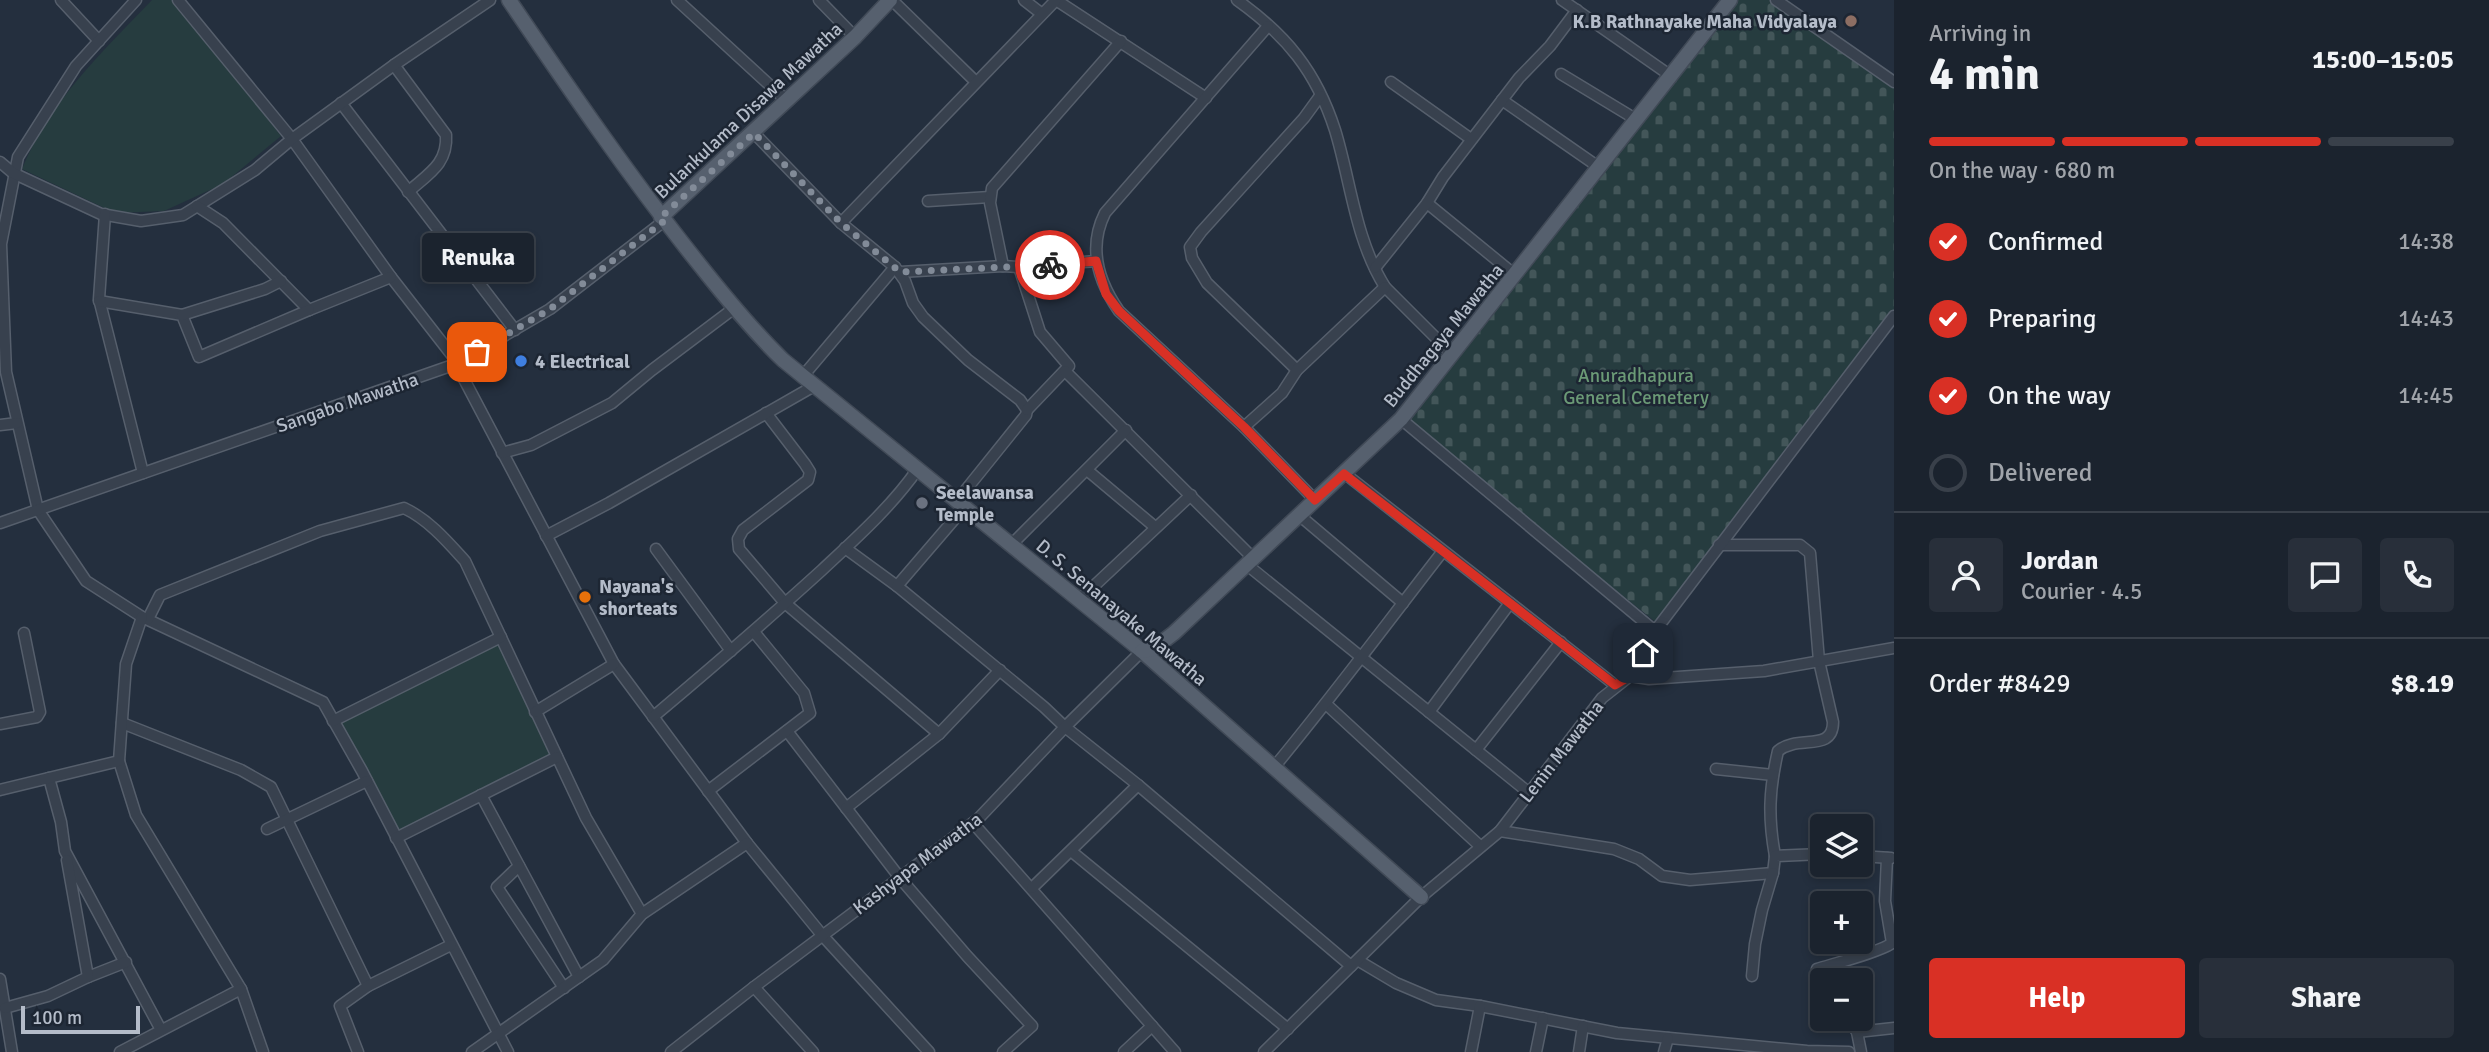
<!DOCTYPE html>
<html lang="en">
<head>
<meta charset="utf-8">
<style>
	:root { --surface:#1b232e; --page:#282f3a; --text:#f1f3f6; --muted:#a0a4aa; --line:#39404a; --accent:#d93025 }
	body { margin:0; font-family:Signika,sans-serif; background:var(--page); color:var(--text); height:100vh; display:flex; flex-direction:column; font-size:26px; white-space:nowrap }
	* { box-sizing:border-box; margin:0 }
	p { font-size:23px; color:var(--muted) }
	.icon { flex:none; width:38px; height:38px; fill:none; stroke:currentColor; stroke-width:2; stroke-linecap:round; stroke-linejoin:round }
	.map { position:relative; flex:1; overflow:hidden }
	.panel { display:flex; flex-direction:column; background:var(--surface); width:595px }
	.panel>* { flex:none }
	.buttons { position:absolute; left:1810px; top:814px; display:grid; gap:14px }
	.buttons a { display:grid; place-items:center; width:63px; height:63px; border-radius:7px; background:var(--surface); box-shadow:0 4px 10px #0003,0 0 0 2px var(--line); font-size:35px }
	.scale { position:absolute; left:21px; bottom:18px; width:119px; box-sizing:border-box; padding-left:7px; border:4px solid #b4bcc9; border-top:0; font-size:19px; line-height:24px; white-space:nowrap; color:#b4bcc9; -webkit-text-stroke:5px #1d2633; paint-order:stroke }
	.pin { position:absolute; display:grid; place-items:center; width:60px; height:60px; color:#fff; margin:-30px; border-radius:14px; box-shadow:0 4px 10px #0006 }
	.courier { position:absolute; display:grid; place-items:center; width:70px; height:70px; margin:-35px; border:5px solid #d93025; border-radius:50%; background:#fff; color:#222; box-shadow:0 2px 9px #0007 }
	.bubble { position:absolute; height:49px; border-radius:7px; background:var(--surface); box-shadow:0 4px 10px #0003,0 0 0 2px var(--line); font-size:23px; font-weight:700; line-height:49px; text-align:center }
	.head em { font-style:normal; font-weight:700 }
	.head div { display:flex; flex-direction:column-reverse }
	.head { display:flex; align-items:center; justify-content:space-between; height:119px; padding:0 35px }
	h1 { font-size:46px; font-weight:700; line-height:52px }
	.bar { display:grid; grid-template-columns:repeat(4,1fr); gap:10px 7px; align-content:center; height:84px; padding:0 35px }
	.bar i { height:9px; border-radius:5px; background:var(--line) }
	.bar .current { background:var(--accent) }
	.bar p { grid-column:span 4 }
	.line { display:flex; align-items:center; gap:18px; padding:0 35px; border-top:2px solid var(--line) }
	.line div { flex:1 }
	.round { display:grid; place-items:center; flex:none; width:74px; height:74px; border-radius:7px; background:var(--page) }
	ol { padding:0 35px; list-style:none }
	li { display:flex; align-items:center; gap:21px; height:77px }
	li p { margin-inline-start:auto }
	li .icon { padding:7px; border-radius:50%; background:var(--accent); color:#fff; stroke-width:4 }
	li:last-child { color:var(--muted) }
	li i { width:38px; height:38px; border:4px solid var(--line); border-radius:50% }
	.button { display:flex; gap:14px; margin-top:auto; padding:14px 35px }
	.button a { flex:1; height:80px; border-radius:7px; background:var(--accent); color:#fff; font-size:28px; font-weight:700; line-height:80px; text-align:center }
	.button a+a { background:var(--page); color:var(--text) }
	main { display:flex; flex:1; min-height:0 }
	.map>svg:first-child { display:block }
	.grass { fill:#263c3f }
	.cemetery { fill:url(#cemetery-stones) }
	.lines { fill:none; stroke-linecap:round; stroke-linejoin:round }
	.minor-casing { stroke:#565f6c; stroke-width:13 }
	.major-casing { stroke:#414a57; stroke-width:17 }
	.minor { stroke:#38414e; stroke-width:10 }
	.major { stroke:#56606e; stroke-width:14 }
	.done { stroke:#828b98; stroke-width:7; stroke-dasharray:0 12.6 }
	.route { stroke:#d93025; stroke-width:9 }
	.education-dot { fill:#8d6e63; stroke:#1d2633; stroke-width:2.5 }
	.shop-dot { fill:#3f7fe0; stroke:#1d2633; stroke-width:2.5 }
	.worship-dot { fill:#6b7280; stroke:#1d2633; stroke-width:2.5 }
	.food-dot { fill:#e8710a; stroke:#1d2633; stroke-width:2.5 }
	.labels { text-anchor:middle; stroke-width:5; stroke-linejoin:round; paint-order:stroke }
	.poi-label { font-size:19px; font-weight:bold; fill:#b4bcc9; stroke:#1d2633; text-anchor:start }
	.street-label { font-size:19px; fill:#b4bcc9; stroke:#1d2633 }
	.park-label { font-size:19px; fill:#6b9a76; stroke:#1d2633 }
</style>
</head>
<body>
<main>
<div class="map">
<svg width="1894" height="1052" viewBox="0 0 1894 1052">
	<defs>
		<pattern id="cemetery-stones" width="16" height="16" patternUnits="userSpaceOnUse" patternTransform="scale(1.75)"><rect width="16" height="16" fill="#263c3f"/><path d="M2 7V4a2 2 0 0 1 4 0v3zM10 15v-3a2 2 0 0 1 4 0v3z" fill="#435659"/></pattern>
	</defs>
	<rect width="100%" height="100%" fill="#242f3e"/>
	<g class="grass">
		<path d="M152,0H174L281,136L223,184L164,211L115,213L22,169C49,102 102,52 152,0Z"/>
		<polygon points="501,637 557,757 396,838 333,721"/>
	</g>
	<polygon class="cemetery" points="1730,0 1776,0 1894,82 1894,319 1662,627 1401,419"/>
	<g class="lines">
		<g class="minor-casing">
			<g id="minor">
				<polyline points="61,0 99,41"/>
				<polyline points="136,0 76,66 18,157 1,244 6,372 38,510 86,581 142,617 323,702 362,771 508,1052"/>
				<polyline points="178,0 292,139 391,277 458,363"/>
				<polyline points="677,0 787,101"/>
				<polyline points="819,0 855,37"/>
				<polyline points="892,0 976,82"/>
				<polyline points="1024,0 1042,14"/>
				<polyline points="1056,0 1206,98"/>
				<path d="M1237,0C1286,35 1316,71 1335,130C1351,182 1355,239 1385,287L1452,354"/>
				<polyline points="1562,0 1671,76"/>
				<polyline points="1776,0 1894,82"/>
				<path d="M1268,26L1105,213C1088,247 1098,281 1119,311L1244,427L1315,500"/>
				<path d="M394,65L446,135C448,164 428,174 408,192"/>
				<polyline points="1561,74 1637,120"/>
				<polyline points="1391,82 1471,139"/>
				<polyline points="1502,100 1600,168"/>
				<polyline points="341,103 515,330"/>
				<polyline points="754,133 841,223 895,267 905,281 913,303 923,317 968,360 1020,400 1027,410 1026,415 956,502"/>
				<polyline points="0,162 13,173 101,214 141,221 183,215 255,170 292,139 394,65 490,0"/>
				<polyline points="928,201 990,197"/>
				<polyline points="1427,203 1515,275"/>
				<polyline points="197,206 223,223 309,310 391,277"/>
				<polyline points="105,214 99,299 143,473"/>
				<polyline points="841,223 1056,0"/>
				<polyline points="1003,266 990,203 992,188 1121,41"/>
				<polyline points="1019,267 1040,332 1069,366 1027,410"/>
				<polyline points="1375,268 1427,203 1443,177 1519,78 1550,46 1577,10"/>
				<polyline points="900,272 1003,266 1019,267 1096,261"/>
				<polyline points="99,301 182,315 199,357 309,310"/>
				<polyline points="182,315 265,289 281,281"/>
				<polyline points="456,364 614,664 747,843 822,935 929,1052"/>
				<polyline points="1297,370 1207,283 1192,258 1190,247 1201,232 1304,118 1320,96"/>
				<polyline points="1065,371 1253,558"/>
				<polyline points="803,376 895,267"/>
				<polyline points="766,413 805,464 810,472 808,480 743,530 738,539 739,549 785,603 939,734"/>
				<polyline points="1401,419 1655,631"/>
				<polyline points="0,425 17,423"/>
				<polyline points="1244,427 1282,393 1297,370 1385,287"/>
				<polyline points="502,453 531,445 612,403 652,370 733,309"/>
				<polyline points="1087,470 1155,527"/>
				<polyline points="1344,473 1615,685"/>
				<polyline points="1299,515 1403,603"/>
				<polyline points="0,523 456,364 550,309 664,221"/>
				<polyline points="546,536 609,503 814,386"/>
				<polyline points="1011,545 1126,430"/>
				<path d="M1719,545H1800L1810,553L1819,661L1833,722C1833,753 1798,734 1778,751C1769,790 1768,817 1775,856"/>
				<polyline points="845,548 897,586 1044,707 1065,727 1138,785 1351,966"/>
				<polyline points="656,549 731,651"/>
				<polyline points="1246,564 1528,792"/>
				<polyline points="897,586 964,508"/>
				<polyline points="1079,600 1191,495"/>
				<path d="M148,619L160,595L320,531L404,508C429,520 447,541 465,561L586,818L642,914"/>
				<polyline points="1630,676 1649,679 1764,671 1894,648"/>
				<polyline points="1326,704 1480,846"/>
				<polyline points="535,712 614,664"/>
				<polyline points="1429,712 1510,603"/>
				<path d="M653,717C710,669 767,620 822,570C855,539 891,507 917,470"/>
				<polyline points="333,721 501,637"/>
				<polyline points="122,723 241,770 271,787 368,986"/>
				<polyline points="0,724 37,717 40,712 24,633"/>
				<polyline points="787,731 900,878 967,956 1032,1026 1003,1052"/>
				<polyline points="1476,750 1561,642"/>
				<polyline points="119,761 136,815 241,989 263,1052"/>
				<path d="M1275,766C1333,696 1387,623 1443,551"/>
				<polyline points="1716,769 1773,775"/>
				<polyline points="49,778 61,822 65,851 161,1030"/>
				<polyline points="0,790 119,761 126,664 142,617"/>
				<polyline points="708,791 810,713 804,693 754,632"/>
				<polyline points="481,795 579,977"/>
				<polyline points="846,808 939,734 1000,670"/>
				<polyline points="973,823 1175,1052"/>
				<polyline points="267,829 367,781"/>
				<polyline points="1500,831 1614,849 1639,859 1662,876 1690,880 1773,873 1775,856 1822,854"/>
				<polyline points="396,838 557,757"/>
				<polyline points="1071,851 1288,1029"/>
				<polyline points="1860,856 1891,858"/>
				<polyline points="519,866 497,887 564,988"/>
				<polyline points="1032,888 1138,785"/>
				<polyline points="1359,961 1396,983 1436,1000 1480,1006 1617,1033 1807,1051 1849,1052"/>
				<polyline points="1752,976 1755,944 1762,910 1773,873"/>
				<polyline points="88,977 126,962"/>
				<polyline points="0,979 12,1052"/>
				<path d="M1823,980L1817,969C1833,964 1883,951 1892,943L1885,901L1887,858"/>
				<polyline points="754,987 813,1052"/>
				<polyline points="5,1008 48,996 88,977 67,860"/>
				<polyline points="1848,1018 1857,1032 1861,1052"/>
				<polyline points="1857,1032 1894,1028"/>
				<polyline points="120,1052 241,989"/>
				<polyline points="358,1052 340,1006 368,986 451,945"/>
				<polyline points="472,1052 603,960 642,914 747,843"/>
				<polyline points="671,1052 754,987 978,819 1065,727 1142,651"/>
				<polyline points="1124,1052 1152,1026"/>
				<polyline points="1264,1052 1421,897 1500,831 1602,698 1630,676 1655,631 1894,316"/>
				<polyline points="1471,1052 1480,1006"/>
				<polyline points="1536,1052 1543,1018"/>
				<polyline points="1579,1052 1583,1026"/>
				<polyline points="1664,1052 1668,1038"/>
			</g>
		</g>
		<g class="major-casing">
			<g id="major">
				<path d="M509,0C570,90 631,179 699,264C726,298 752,330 783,360L1142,651L1421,897"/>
				<polyline points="661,217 855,37 890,0"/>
				<polyline points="1142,651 1153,649 1174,633 1401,419 1730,0"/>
			</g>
		</g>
		<use href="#minor" class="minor"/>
		<use href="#major" class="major"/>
	</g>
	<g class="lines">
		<polyline class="done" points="477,352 550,309 664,221 661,217 754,133 841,223 900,272 1050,265"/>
		<polyline class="route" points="1050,265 1096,261 1106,294 1119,311 1244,427 1315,500 1344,474 1615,685 1630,676 1643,653"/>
	</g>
	<circle class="education-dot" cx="1851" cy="21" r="7"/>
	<circle class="shop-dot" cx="521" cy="361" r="7"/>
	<circle class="worship-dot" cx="922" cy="503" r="7"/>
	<circle class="food-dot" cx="585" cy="597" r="7"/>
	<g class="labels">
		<g class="poi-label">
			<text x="1837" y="28" text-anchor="end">K.B Rathnayake Maha Vidyalaya</text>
			<text x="535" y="368">4 Electrical</text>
			<text x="936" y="499">Seelawansa<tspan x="936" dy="22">Temple</tspan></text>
			<text x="599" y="593">Nayana's<tspan x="599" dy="22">shorteats</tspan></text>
		</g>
		<g class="street-label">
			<text transform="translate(748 110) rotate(-43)" y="7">Bulankulama Disawa Mawatha</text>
			<text transform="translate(1443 335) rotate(-51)" y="7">Buddhagaya Mawatha</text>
			<text transform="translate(347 402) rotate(-19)" y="7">Sangabo Mawatha</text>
			<text transform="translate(1122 612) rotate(40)" y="7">D. S. Senanayake Mawatha</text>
			<text transform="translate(1561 751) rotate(-52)" y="7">Lenin Mawatha</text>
			<text transform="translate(917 863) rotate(-37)" y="7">Kashyapa Mawatha</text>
		</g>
		<g class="park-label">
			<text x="1636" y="382">Anuradhapura<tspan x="1636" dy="22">General Cemetery</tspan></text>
		</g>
	</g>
</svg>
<div class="buttons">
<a><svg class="icon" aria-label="layers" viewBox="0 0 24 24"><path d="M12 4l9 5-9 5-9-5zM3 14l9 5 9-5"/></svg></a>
<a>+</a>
<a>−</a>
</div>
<div class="scale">100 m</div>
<div class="pin" style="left:477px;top:352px;background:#ea580c"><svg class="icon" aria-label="bag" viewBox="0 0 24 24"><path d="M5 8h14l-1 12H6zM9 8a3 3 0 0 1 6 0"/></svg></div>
<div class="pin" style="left:1643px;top:653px;background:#1f2937"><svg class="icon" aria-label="home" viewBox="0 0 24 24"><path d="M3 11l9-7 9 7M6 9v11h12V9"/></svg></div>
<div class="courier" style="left:1050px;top:265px"><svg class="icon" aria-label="bike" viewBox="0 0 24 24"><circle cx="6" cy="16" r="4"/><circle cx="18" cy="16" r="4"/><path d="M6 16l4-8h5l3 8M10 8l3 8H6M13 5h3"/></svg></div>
<div class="bubble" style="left:422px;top:233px;width:112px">Renuka</div>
</div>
<section class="panel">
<div class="head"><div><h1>4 min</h1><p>Arriving in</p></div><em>15:00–15:05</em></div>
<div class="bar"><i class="current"></i><i class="current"></i><i class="current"></i><i></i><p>On the way · 680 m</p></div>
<ol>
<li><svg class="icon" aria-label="check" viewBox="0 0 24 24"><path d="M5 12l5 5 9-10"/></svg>Confirmed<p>14:38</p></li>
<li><svg class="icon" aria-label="check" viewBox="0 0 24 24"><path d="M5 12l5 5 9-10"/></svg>Preparing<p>14:43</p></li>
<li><svg class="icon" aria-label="check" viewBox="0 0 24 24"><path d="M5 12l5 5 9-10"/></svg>On the way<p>14:45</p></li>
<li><i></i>Delivered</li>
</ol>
<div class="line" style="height:126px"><a class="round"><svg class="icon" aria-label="person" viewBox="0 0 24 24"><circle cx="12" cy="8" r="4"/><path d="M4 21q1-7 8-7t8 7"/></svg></a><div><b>Jordan</b><p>Courier · 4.5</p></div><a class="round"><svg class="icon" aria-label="chat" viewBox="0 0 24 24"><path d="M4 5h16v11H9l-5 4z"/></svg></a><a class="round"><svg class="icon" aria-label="phone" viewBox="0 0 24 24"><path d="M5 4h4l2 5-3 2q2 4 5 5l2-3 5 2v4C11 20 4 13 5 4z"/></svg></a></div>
<div class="line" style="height:91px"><div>Order #8429</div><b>$8.19</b></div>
<div class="button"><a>Help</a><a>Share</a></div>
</section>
</main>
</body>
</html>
